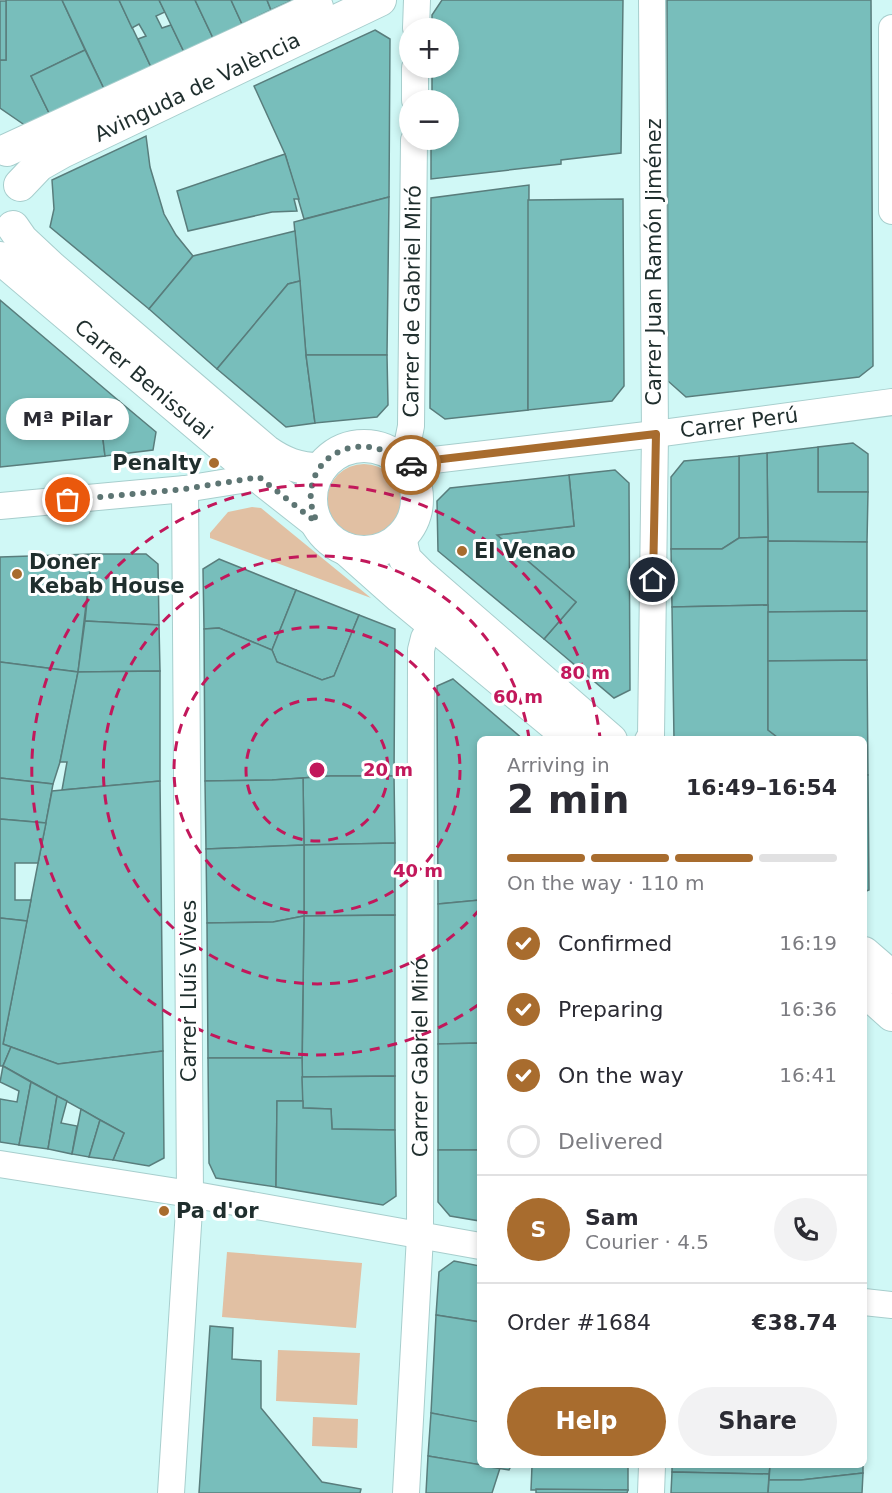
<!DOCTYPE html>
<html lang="en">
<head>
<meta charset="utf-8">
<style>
	:root { --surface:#fff; --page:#f2f2f3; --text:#2b2b33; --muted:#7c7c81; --line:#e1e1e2; --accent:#a86c2e }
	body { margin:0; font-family:"DejaVu Sans",sans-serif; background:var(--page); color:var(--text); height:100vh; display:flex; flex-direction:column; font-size:22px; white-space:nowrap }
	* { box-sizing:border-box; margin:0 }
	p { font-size:20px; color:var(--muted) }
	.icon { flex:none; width:33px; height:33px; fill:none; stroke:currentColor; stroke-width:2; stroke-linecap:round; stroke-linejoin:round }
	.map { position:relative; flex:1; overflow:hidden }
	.details { position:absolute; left:477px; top:736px; width:390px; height:732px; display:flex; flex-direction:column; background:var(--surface); border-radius:9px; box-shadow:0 3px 9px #0003 }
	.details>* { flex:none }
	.fabs { position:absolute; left:399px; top:18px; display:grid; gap:12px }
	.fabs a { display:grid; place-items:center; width:60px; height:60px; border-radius:50%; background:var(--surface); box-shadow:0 3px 9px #0003; font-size:30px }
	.pin { position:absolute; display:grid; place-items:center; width:51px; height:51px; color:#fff; margin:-26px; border:3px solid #fff; border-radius:50%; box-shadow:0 2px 6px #0007 }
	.courier { position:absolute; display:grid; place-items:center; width:60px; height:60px; margin:-30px; border:4px solid #a86c2e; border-radius:50%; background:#fff; color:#222; box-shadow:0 2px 8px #0007 }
	.bubble { position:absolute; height:42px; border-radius:21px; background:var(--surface); box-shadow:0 3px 9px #0003; font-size:20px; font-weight:700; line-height:42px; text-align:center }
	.head em { font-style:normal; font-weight:700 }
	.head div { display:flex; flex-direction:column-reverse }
	.head { display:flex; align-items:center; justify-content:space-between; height:102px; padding:0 30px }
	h1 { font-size:39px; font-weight:700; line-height:45px }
	.bar { display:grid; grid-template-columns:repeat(4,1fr); gap:9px 6px; align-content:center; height:72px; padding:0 30px }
	.bar i { height:8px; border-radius:4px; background:var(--line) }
	.bar .selected { background:var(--accent) }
	.bar p { grid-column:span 4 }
	.line { display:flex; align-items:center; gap:15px; padding:0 30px; border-top:2px solid var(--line) }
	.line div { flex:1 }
	.round { display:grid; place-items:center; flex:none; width:63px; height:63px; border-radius:32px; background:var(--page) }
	ol { padding:0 30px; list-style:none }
	li { display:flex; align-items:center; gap:18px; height:66px }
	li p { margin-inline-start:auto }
	li .icon { padding:6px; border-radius:50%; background:var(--accent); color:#fff; stroke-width:4 }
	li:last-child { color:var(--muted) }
	li i { width:33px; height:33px; border:3px solid var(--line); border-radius:50% }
	.button { display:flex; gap:12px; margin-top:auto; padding:12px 30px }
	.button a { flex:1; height:69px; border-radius:36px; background:var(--accent); color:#fff; font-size:24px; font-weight:700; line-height:69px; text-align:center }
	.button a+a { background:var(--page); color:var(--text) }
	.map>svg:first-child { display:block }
	.green { fill:#e1c0a3 }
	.building { fill:#78bebb; stroke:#597d7c; stroke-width:1.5 }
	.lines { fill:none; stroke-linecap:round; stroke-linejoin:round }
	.minor-casing { stroke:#a7cecd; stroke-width:28 }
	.tertiary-casing { stroke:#a7cecd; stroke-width:34 }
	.minor { stroke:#fff; stroke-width:26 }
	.tertiary { stroke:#fff; stroke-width:32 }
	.done { stroke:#5d7573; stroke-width:6; stroke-dasharray:0 10.8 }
	.route { stroke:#a86c2e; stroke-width:8 }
	.ring { fill:none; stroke:#c2185b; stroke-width:3; stroke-dasharray:10 8 }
	.poi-dot { fill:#a86c2e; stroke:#fff; stroke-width:2 }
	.labels { text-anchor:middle; stroke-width:6; stroke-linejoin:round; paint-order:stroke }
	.street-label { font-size:21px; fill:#1f2e2d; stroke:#fff }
	.poi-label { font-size:21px; font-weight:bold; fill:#1f2e2d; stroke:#fff; text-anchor:start }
	.centre { fill:#c2185b; stroke:#fff; stroke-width:3 }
	.ring-label { font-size:18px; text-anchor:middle; font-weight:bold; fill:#c2185b; stroke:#fff; stroke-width:6; stroke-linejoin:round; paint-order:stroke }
</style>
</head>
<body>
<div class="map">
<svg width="892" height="1493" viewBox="0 0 892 1493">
	<rect width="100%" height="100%" fill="#d0f8f6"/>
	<g class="green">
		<circle cx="364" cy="501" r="37"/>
		<polygon points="252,507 261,508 371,598 210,538 210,533 228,512"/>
		<polygon points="227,1252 362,1263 356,1328 222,1317"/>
		<polygon points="278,1350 360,1353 357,1405 276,1401"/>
		<polygon points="313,1417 358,1419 357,1448 312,1446"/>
	</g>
	<g class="building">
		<polygon points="6,0 62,0 85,50 31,76 50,115 26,126 0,108 0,60 6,60"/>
		<polygon points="62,0 119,0 151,67 104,89"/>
		<polygon points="119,0 159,0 165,12 156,16 162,28 171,25 184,52 151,67 138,39 146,36 139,24 132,28"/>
		<polygon points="159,0 195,0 213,38 184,52"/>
		<polygon points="195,0 231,0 242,24 213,38"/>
		<polygon points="231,0 267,0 271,10 242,24"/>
		<polygon points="267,0 293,0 271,10"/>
		<polygon points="442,0 623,0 621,153 561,160 561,164 431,179 431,140 448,140 448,100 432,100 432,68 448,68 448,28 432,28 432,15"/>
		<polygon points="667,0 871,0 873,366 859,377 686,397 668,381"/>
		<rect x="0" y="1" width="6" height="59"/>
		<polygon points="375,30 390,39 389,197 304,219 285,154 254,86"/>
		<polygon points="85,50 104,89 50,115 31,76"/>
		<polygon points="146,136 150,167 164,214 176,235 193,256 149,309 50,227 54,209 52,180"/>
		<polygon points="285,154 299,199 294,199 297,211 272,212 188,231 177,191"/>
		<polygon points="529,185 528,410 445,419 430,408 431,198"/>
		<polygon points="389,197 387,355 306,355 294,222"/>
		<polygon points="623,199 624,386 612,401 528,410 528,200"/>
		<polygon points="295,231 300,281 288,284 217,369 149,309 193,256"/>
		<polygon points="300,281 306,355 315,423 286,427 217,369 288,284"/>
		<polygon points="0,300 119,401 101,423 105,456 0,467"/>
		<polygon points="306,355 387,355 388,405 377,417 315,423"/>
		<polygon points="119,401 156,432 153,450 105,456 101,423"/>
		<polygon points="853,443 868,454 868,492 818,492 818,447"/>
		<polygon points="818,447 818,492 868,492 867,542 768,541 767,453"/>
		<polygon points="767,453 768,537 739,538 739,456"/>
		<polygon points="739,456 739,538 722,549 671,549 671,477 684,461"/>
		<polygon points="615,470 629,483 630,690 614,698 544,639 576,602 497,535 574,526 569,475"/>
		<polygon points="569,475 574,526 497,535 576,602 544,639 438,551 437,501 450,488"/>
		<polygon points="768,537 768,605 672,607 671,549 722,549 739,538"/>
		<polygon points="768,541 867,542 867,611 768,612"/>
		<polygon points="92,554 146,554 158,564 159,625 85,621"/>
		<polygon points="92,554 78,672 0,662 0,557"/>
		<polygon points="219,559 296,590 272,650 219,628 204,629 203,569"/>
		<polygon points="296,590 359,615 334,676 322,680 277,662 272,650"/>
		<polygon points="768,605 768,730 781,740 674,740 672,607"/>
		<polygon points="867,611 867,660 768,661 768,612"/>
		<polygon points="359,615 395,629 394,776 330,776 272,780 205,781 204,629 219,628 272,650 277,662 322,680 334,676"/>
		<polygon points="85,621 159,625 160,671 78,672"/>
		<polygon points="867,660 868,775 864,775 864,740 781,740 768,730 768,661"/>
		<polygon points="0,662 78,672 60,762 53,784 0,778"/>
		<polygon points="160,671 160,781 62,790 67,762 60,762 78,672"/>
		<polygon points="453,679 524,740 480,740 480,900 438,904 437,686"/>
		<polygon points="864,775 868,775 869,890 864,892"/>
		<polygon points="330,776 394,776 395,843 304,845 303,778"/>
		<polygon points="0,778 53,784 46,823 0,819"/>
		<polygon points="303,778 304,845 206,849 205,781 272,780"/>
		<polygon points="160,781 163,1051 58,1064 3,1044 52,791"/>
		<polygon points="0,819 46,823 38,863 15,863 15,900 31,900 27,921 0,918"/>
		<polygon points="395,843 395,915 304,916 304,845"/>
		<polygon points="304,845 304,916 273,922 207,923 206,849"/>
		<polygon points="480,900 480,1043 438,1044 438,904"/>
		<polygon points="395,915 395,1076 302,1077 304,916"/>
		<polygon points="304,916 302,1058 208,1058 207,923 273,922"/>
		<polygon points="0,918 27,921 3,1044 11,1047 3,1066 0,1066"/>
		<polygon points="480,1043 480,1150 438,1150 438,1044"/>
		<polygon points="11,1047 58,1064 163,1051 164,1158 149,1166 113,1160 124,1133 3,1066"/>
		<polygon points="208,1058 302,1058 303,1101 277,1101 276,1187 216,1178 209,1163"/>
		<polygon points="3,1066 31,1082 19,1145 0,1142 0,1099 17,1102 19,1091 0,1082"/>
		<polygon points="395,1076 395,1130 332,1129 331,1109 303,1108 302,1077"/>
		<polygon points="31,1082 57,1096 48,1149 19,1145"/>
		<polygon points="57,1096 67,1101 61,1123 77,1126 72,1154 48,1149"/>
		<polygon points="277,1101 303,1101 303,1108 331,1109 332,1129 395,1130 396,1196 383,1205 276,1187"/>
		<polygon points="81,1109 100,1120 89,1157 72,1154"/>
		<polygon points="100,1120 124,1133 113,1160 89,1157"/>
		<polygon points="438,1150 480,1150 480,1221 450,1216 438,1202"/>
		<polygon points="454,1261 480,1266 480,1322 436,1315 439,1272"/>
		<polygon points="436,1315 480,1322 480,1423 431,1413"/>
		<polygon points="210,1326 233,1328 232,1359 261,1361 261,1408 322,1482 361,1489 360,1493 199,1493"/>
		<polygon points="431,1413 480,1422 480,1465 428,1456"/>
		<polygon points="428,1456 500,1468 492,1493 426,1493"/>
		<polygon points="483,1466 511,1466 509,1470"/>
		<polygon points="532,1466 628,1466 628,1490 531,1490"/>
		<polygon points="672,1466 770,1466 769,1474 672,1472"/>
		<polygon points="770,1466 863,1466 863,1473 801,1480 769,1480"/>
		<polygon points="672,1472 769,1474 768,1493 671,1493"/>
		<polygon points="863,1473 862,1493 768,1493 769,1480 801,1480"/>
		<polygon points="536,1489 628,1490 627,1493 536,1493"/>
	</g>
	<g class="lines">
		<g class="minor-casing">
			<g id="minor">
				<polyline points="416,28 417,0"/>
				<polyline points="892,28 892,211"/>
				<polyline points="415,100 415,68"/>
				<path id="s1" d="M399,459L408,441L411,426L414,140"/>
				<path id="s2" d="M406,466L425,461L655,434L892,402"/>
				<polyline points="0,506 185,489 259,477"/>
				<polyline points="648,740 651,736 655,434 652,0"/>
				<polyline points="0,1164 190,1194 480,1246"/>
				<polyline points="864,1302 892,1305"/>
				<polyline points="171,1493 190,1194 185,489"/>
				<path id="s3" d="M406,1493L420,1236L421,650L424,638L432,624"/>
				<polyline points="651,1493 652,1466"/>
			</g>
		</g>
		<g class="tertiary-casing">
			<g id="tertiary">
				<polyline points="7,150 317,7"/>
				<path id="s4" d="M20,185L39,165L62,152L380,0"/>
				<path d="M13,227L22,240L52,268L266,451C283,463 298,469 320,469"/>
				<path id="s5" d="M0,258L259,477L316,522"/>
				<circle cx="364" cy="499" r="53"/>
				<polyline points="400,538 405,559 420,574 611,740"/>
				<polyline points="346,549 400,597 573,740"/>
				<polyline points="864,953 892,977"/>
				<polyline points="864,990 892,1015"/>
			</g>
		</g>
		<use href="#minor" class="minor"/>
		<use href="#tertiary" class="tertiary"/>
	</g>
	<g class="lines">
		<path class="done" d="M68,500L185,489L259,477L316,522C315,516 312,509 311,503C306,449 370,428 406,466L411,465"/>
		<polyline class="route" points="411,465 425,461 656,434 653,580"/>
	</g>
	<g class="ring">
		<circle cx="317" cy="770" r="71"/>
		<circle cx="317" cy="770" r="143"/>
		<path d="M480 909A214 214 0 1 1 529 738"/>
		<path d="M478 1005A285 285 0 1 1 600 738"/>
	</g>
	<g class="poi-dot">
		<circle cx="214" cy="463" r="6"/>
		<circle cx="462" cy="551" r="6"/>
		<circle cx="17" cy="574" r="6"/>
		<circle cx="164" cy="1211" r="6"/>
	</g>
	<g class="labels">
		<g class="street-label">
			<text dy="7" stroke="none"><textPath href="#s4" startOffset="204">Avinguda de València</textPath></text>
			<text transform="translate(654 262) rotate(-90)" y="7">Carrer Juan Ramón Jiménez</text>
			<text dy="7" stroke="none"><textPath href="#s1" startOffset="160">Carrer de Gabriel Miró</textPath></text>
			<text dy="7" stroke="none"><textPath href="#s5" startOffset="188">Carrer Benissuai</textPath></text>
			<text dy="7" stroke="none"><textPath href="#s2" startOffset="336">Carrer Perú</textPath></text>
			<text transform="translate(189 991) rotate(-90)" y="7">Carrer Lluís Vives</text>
			<text dy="7" stroke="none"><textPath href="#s3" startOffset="436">Carrer Gabriel Miró</textPath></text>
		</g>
		<g class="poi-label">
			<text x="202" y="470" text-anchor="end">Penalty</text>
			<text x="474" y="558">El Venao</text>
			<text x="29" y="569">Doner<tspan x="29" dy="24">Kebab House</tspan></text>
			<text x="176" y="1218">Pa d'or</text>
		</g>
	</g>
	<circle cx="317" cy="770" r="9" class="centre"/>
	<g class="ring-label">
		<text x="585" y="679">80 m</text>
		<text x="518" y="703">60 m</text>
		<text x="388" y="776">20 m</text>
		<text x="418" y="877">40 m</text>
	</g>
</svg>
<div class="fabs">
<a>+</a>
<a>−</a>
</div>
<div class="pin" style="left:68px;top:500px;background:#ea580c"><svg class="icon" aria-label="bag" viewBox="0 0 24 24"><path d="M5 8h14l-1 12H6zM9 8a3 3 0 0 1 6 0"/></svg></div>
<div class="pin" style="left:653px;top:580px;background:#1f2937"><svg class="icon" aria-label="home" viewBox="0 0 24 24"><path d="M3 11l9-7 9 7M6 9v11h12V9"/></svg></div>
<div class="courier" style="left:411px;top:465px"><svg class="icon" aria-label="car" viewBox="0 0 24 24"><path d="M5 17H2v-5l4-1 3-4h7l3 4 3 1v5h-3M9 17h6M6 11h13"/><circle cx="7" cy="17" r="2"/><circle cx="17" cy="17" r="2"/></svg></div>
<div class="bubble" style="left:6px;top:398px;width:123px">Mª Pilar</div>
<section class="details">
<div class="head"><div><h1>2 min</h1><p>Arriving in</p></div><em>16:49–16:54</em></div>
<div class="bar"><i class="selected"></i><i class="selected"></i><i class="selected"></i><i></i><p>On the way · 110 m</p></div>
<ol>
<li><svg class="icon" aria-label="check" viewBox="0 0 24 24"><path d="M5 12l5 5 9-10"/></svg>Confirmed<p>16:19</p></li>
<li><svg class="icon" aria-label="check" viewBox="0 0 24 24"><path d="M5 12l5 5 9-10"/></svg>Preparing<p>16:36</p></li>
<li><svg class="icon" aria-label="check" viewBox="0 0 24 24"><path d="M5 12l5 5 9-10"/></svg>On the way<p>16:41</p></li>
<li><i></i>Delivered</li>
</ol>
<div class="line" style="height:108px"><b class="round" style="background:var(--accent);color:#fff">S</b><div><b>Sam</b><p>Courier · 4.5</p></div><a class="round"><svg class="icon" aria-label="phone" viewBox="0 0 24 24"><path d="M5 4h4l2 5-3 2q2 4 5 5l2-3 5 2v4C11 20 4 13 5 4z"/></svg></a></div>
<div class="line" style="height:78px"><div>Order #1684</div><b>€38.74</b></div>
<div class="button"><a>Help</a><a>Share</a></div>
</section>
</div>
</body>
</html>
